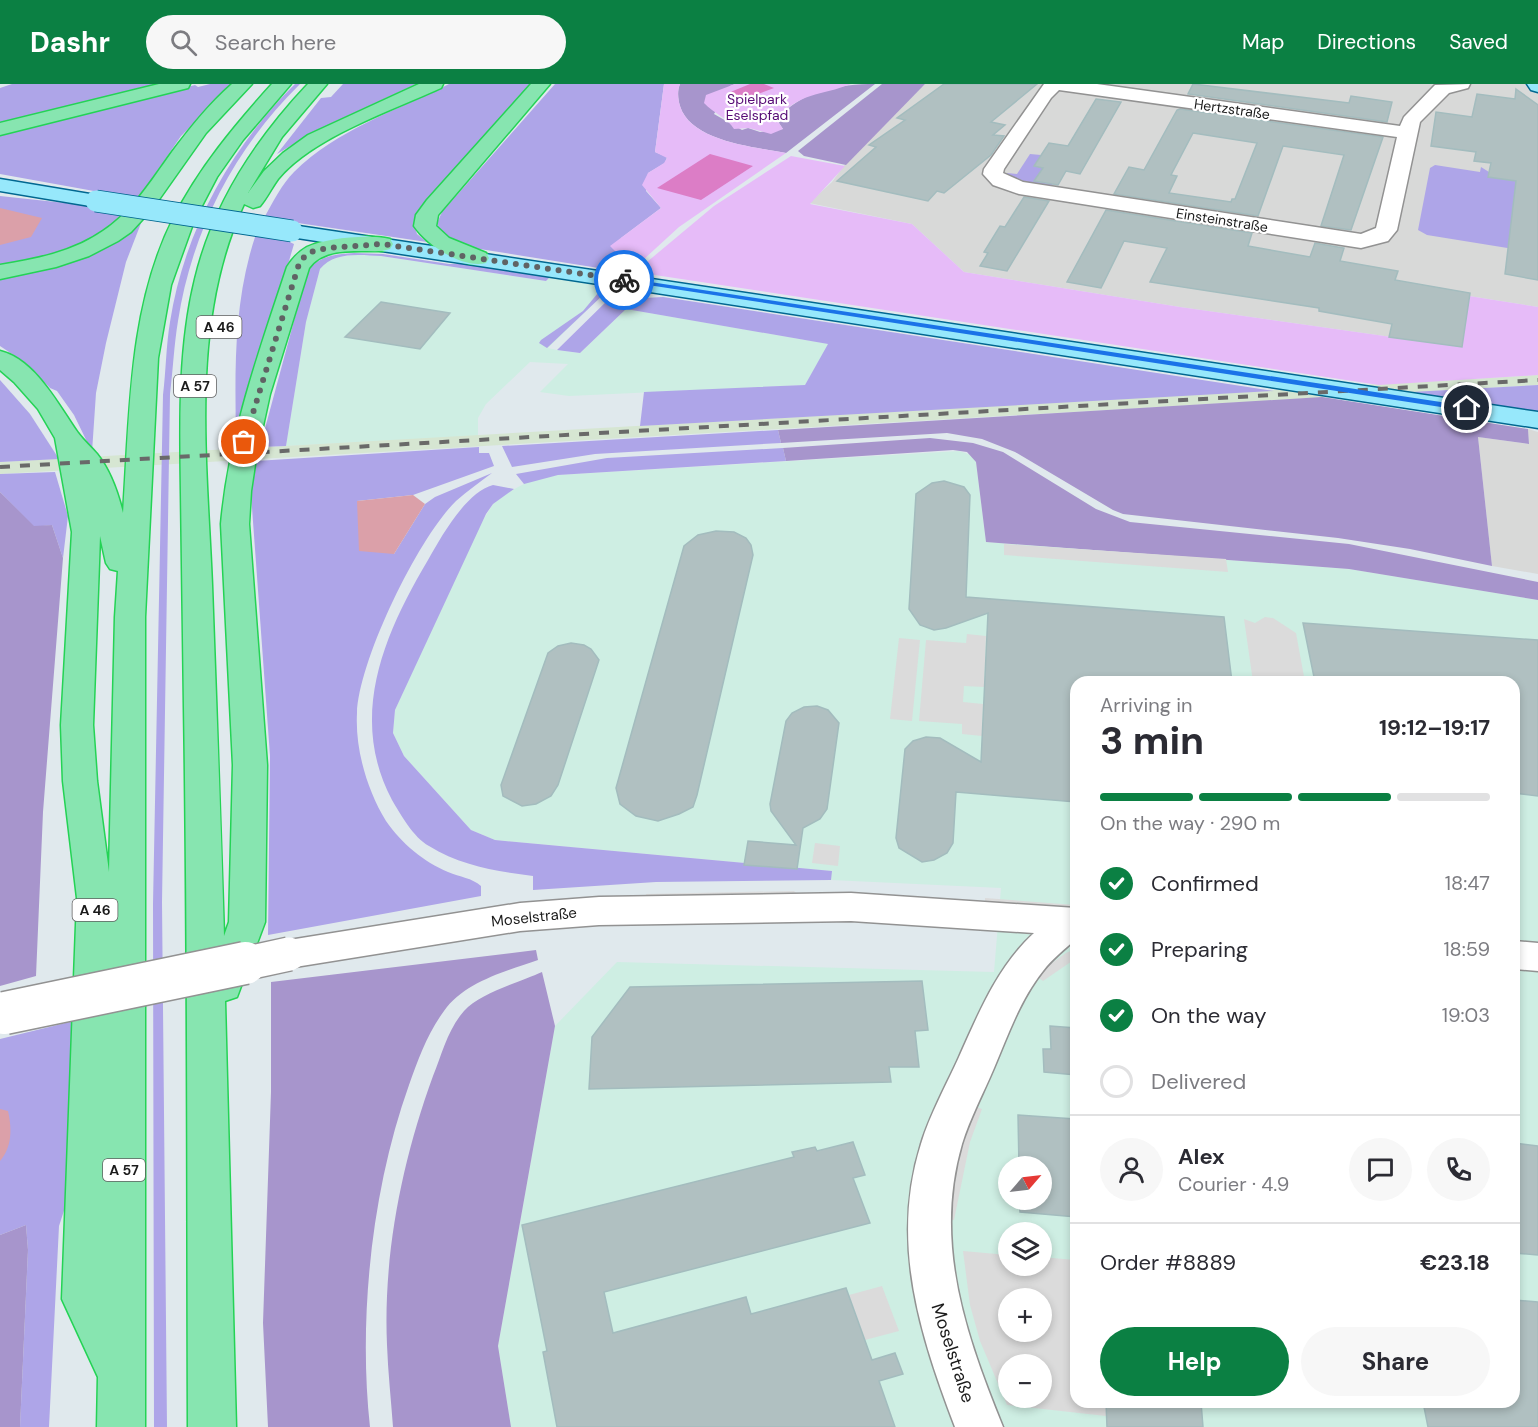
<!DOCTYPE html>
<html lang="en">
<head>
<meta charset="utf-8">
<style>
	:root { --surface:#fff; --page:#f7f7f7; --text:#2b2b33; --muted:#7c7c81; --line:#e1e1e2; --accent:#0b8043 }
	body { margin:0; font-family:"DM Sans",sans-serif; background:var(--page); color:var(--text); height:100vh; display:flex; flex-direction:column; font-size:22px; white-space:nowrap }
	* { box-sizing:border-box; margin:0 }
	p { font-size:20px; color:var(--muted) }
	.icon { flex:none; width:33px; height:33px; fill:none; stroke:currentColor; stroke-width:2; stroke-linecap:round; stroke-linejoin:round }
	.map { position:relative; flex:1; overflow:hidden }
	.details { position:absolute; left:1070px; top:592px; width:450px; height:732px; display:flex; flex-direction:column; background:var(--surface); border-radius:18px; box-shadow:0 3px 9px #0003 }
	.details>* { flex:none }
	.needle { width:39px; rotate:62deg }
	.fabs { position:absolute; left:998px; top:1072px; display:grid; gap:12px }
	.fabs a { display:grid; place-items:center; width:54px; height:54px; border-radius:50%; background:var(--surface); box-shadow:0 3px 9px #0003; font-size:30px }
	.pin { position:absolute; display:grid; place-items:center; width:51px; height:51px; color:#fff; margin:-26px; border:3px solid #fff; border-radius:50%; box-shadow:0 2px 6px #0007 }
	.courier { position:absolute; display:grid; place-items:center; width:60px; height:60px; margin:-30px; border:4px solid #1a73e8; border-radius:50%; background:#fff; color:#222; box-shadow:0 2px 8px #0007 }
	.headline em { font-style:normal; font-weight:700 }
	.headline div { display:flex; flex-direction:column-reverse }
	.headline { display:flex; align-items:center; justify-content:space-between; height:102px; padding:0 30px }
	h1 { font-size:39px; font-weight:700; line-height:45px }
	.bar { display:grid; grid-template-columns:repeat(4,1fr); gap:9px 6px; align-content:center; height:72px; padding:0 30px }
	.bar i { height:8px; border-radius:4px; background:var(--line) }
	.bar .selected { background:var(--accent) }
	.bar p { grid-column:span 4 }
	.line { display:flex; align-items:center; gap:15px; padding:0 30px; border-top:2px solid var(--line) }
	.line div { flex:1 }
	.round { display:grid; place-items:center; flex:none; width:63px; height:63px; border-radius:32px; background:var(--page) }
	ol { padding:0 30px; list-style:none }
	li { display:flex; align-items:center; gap:18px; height:66px }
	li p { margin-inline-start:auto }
	li .icon { padding:6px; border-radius:50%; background:var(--accent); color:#fff; stroke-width:4 }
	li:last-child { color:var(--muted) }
	li i { width:33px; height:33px; border:3px solid var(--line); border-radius:50% }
	.primary-button { display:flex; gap:12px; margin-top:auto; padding:12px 30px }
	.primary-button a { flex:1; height:69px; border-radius:36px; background:var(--accent); color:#fff; font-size:24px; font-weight:700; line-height:69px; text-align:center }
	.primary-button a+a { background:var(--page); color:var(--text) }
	header { display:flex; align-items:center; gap:36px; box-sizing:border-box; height:84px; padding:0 30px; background:var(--accent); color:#fff }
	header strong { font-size:28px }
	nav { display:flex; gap:33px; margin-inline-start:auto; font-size:21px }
	.search { width:420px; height:54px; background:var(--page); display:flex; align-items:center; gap:15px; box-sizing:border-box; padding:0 21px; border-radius:33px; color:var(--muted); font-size:22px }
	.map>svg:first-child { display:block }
	.residential { fill:#d8d9d8 }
	.commercial { fill:#ceeee3; fill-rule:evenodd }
	.industrial { fill:#d6e6d2 }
	.grass { fill:#aea5e8 }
	.forest { fill:#a795cc }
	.park { fill:#e6bbf8 }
	.pitch { fill:#dc7dc6 }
	.parking { fill:#dbdbdb; fill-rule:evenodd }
	.water { fill:#dba0a9 }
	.building { fill:#b0c0c1; stroke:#a3bcbe; stroke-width:1.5; fill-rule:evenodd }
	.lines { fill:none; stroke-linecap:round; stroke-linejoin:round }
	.minor-casing { stroke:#929292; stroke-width:3 }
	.major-casing { stroke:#016790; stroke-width:3 }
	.highway-casing { stroke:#24d355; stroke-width:3 }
	.minor { fill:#fff; fill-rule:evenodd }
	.major { fill:#97e8fb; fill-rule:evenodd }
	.highway { fill:#87e5b0; fill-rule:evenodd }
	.rail { stroke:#696969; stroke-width:4; stroke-dasharray:10 10; stroke-linecap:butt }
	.minor-bridge-far1-casing { stroke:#929292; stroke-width:36; stroke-linecap:butt }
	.minor-bridge-casing { stroke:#929292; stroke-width:45; stroke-linecap:butt }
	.major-bridge-casing { stroke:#016790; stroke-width:23; stroke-linecap:butt }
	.minor-bridge-far1 { stroke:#fff; stroke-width:33 }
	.minor-bridge { stroke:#fff; stroke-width:42 }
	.major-bridge { stroke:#97e8fb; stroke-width:21 }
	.route { fill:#1a73e8 }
	.done { stroke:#606364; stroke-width:6; stroke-dasharray:0 10.8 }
	.labels { text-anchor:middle; stroke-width:4.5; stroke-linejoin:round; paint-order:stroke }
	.far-park-label { font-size:14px; fill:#570c76; stroke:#fff }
	.far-street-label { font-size:14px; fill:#1b1b1b; stroke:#fff }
	.shield { fill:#fff; stroke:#5f5f5f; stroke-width:1.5 }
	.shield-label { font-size:14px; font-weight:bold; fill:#1b1b1b }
	.street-label { font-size:15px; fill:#1b1b1b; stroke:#fff }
	.near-street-label { font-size:18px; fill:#1b1b1b; stroke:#fff }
</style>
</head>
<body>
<header>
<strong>Dashr</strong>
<div class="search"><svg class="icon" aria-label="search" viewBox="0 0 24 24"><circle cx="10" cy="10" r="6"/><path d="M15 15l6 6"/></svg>Search here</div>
<nav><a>Map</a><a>Directions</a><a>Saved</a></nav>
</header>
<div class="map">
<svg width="1538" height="1343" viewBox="0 0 1538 1343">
	<rect width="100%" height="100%" fill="#e0e9ed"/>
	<g class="residential">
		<polygon points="925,0 1529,0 1538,9 1538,223 1469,212 1462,263 1180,223 964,188 912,140 809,119 832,98 849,75"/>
		<polygon points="1528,345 1538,348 1538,490 1492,482 1478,353 1529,360"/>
	</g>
	<g class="commercial">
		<polygon points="356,171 381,172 546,197 550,193 612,202 548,264 557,266 580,269 626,225 829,260 805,301 569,312 540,308 568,280 530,278 486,320 478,334 478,352 286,362 306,238 320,185 326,178 339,173"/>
		<path d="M959,367L971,371L976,378L986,458L1349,485L1538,516V1343H511L498,1262L555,942L617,878L994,888L1001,804L831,796V787L495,756L471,746L404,672L393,649L395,626L477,446L493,420L507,409L533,395L558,391ZM1076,598H1514V1318H1076ZM1008,1083H1041V1116H1008ZM1008,1149H1041V1182H1008ZM1008,1215H1041V1248H1008ZM1008,1281H1041V1314H1008Z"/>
	</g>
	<polygon class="industrial" points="1538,291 1538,301 0,390 0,378"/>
	<g class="grass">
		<polygon points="12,0 164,0 0,40 0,4"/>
		<polygon points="210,0 234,0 181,52 138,115 0,90 0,51 195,1 198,3"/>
		<path d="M295,0H300C235,64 192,146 178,237C174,261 173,286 170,310L162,818L167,1343H154L153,820L163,311C166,287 166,262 170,238C184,148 230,64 295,0Z"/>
		<polygon points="343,0 416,0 317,46 277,70 321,14 331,13"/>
		<path d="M449,0H533L420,126L414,139L417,150L427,158L264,134C273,118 282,100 294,88C337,45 397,27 449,0Z"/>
		<path d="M555,0H664L655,68L667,73L665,79L648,89L646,107L661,124L621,154L617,177L631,187L630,189L467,163C453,158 440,155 437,139L442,128Z"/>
		<polygon points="1030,70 1041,71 1034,82 1055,86 1059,91 1051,103 1023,98 1008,92 1007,89 1017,90"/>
		<polygon points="1435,81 1480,88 1481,83 1489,88 1489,93 1516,97 1538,169 1427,151 1418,146 1430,84"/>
		<path d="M0,112L93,122L126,132C88,164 47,172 0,182Z"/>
		<polygon points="143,134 126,178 106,259 96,309 92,368 74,331 57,307 50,304 27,280 0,262 0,190 24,187"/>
		<path d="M256,150L279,153L294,160L236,358C235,287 233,218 256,150Z"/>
		<path d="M354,169L383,170L449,180H475L550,193L546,197L381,172C361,171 334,167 320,185L306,238L286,362L260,363L308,185C321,172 336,170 354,169Z"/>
		<polygon points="598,209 604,210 547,264 539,259 541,256 583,227"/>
		<polygon points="615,209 644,214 663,213 1274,307 640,342 644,308 805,301 828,260 626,225 580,269 557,266"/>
		<polygon points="0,296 30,330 59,375 0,378"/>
		<polygon points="1538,301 1538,328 1411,308"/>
		<polygon points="778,346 781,359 595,370 512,383 502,362"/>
		<path d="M479,363V369H489L494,382L413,411L357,417L394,470L425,420L435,413L492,389C480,398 467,407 456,417C418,454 359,576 357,629C355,665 367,706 386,737C401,759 424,778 448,788C460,793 472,794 481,802V812L268,851L270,672L251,410L256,377Z"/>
		<polygon points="783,364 786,377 558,391 524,400 516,390 607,374"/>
		<polygon points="55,388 68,432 63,474 52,441 34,443 0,408 0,390"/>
		<path d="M493,401L514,405L493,420L486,430L395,626L393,649L404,672L471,746L495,756L832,787L831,796L656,798L533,806V792C496,787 461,782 429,762C413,753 401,731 392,716C348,633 384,550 428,476C441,453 466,408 493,401Z"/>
		<polygon points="78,936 74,1096 59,1142 49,1343 20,1343 28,1166 26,1141 0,1151 0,955"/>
	</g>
	<g class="forest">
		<path d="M680,0H735L730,2L714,30L742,46L748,44L760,48L783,45L777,36C799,7 840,0 875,0L786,69C756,63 691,58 680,22C678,15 677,7 680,0Z"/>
		<polygon points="882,0 925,0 846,81 804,72 798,67"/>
		<polygon points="1322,313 1528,345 1529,360 1478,353 1492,482 1410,465 1338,454 1123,430 1113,426 1015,368 982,355 947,349 781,359 778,346"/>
		<polygon points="930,354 973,359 1003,368 1096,425 1130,438 1349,460 1538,498 1538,516 1349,485 986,458 976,378 967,368 953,366 786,377 783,364"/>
		<polygon points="0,408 34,442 52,441 63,474 43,728 36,892 0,902"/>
		<path d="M536,866L538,876C506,887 464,898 444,927C427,950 418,976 409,1001C372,1104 358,1234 370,1343H268L263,1239L271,1008V898Z"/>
		<path d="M542,888L555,942L498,1262L511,1343H393C391,1316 388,1288 387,1261C383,1171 402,1077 433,992C442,970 448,945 464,927C480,909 520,898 542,888Z"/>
		<polygon points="26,1141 28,1166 20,1343 0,1343 0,1151"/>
	</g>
	<g class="park">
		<path d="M664,0H680C677,7 678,15 680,22C691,58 756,63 786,69L679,143L631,187L617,177V169L610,162L661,124L642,101L648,89L664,79L667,74L655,68Z"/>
		<path d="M735,0H851C821,12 798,8 777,36L783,45L771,50L749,44L734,45C728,34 713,29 704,19L706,11Z"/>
		<polygon points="791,72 845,82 810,120 912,140 964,188 1180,223 1462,263 1469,212 1538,223 1538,291 1379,301 635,188 714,122"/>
	</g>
	<g class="pitch">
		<polygon points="750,0 764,0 774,4 745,15 728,9"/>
		<polygon points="710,70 753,82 701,116 657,104"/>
	</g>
	<g class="parking">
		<polygon points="1004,460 1226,475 1228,488 1004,471"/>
		<polygon points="1265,533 1273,534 1296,549 1305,598 1253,598 1244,535 1255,539"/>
		<polygon points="967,550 986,552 984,603 964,602 963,618 983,620 982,652 962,650 962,640 919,637 926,556 966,559"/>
		<polygon points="899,554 920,556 912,637 890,635"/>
		<polygon points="815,759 840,762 838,782 812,779"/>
		<polygon points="794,807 801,814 646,818 646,810"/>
		<polygon points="985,814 1075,821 1075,829 985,822"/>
		<polygon points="1075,865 1075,875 1043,897 1035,891 1066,869"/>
		<polygon points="974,1022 982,1025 970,1058 954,1136 946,1135 961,1056"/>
		<path d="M963,1167L1008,1171V1182H1041V1173L1075,1176L1076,1318L1106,1319V1332L1007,1321L980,1257L970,1221ZM1008,1215H1041V1248H1008ZM1008,1281H1041V1314H1008Z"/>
		<polygon points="882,1202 899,1247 865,1256 849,1211"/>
	</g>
	<g class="water">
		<polygon points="0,124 42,134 31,153 0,161"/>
		<polygon points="413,411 425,420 394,470 359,467 357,417"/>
		<path d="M0,1025L8,1027C12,1045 12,1063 0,1077Z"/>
	</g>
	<g class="building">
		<polygon points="944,0 1037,0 991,38 1005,41 993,51 1004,52 991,71 944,109 937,107 928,117 837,97 876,63 869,61 905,36 897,34"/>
		<polygon points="1193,0 1349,19 1351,12 1392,18 1387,38 1188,10"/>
		<polygon points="1516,5 1538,21 1538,196 1505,190 1516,97 1488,93 1491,79 1474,77 1476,68 1431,62 1436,28 1472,33 1477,10 1515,15"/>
		<polygon points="1096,15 1121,18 1080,90 1066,87 1058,101 1034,97 1043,84 1034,82 1049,59 1068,62"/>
		<path d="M1180,25L1383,53L1351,146L1321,142L1344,71L1283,62L1258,132L1114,110L1129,83L1144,86L1177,26ZM1193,49L1257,59L1235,115H1232L1231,118L1169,109L1177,92L1171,91Z"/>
		<polygon points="1024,113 1049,117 1007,187 980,182 988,169 984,168 1000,142 1005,143"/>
		<polygon points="1106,126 1252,149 1248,162 1310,173 1315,159 1344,164 1340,177 1398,187 1395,196 1470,209 1462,263 1389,253 1392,240 1319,227 1319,224 1150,198 1167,164 1124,157 1101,204 1067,198"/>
		<polygon points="381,218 450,229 420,265 345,253"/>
		<polygon points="944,397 964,403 970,411 966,513 1224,533 1232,598 1076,598 1076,718 956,708 953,759 947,769 934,776 922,778 899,764 896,754 905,665 913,657 926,653 940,654 981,678 988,529 946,544 934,546 920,541 909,525 916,410 932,399"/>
		<polygon points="716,447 734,448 746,454 751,461 753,471 697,711 693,723 679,730 658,737 636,732 620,720 616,704 684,462 698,451"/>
		<polygon points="1303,539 1538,556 1538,712 1514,709 1514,598 1315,598"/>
		<polygon points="571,559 584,561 591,565 599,576 558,701 551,712 536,720 522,722 503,712 501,701 548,569 558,562"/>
		<polygon points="817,622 828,626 839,639 827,725 820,735 803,744 797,785 744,781 748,757 796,761 771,727 770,720 786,637 792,629 804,623"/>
		<polygon points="922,897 928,946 915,947 919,983 889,983 891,998 589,1005 592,953 630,903"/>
		<polygon points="1050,942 1076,944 1076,991 1044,988 1043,965 1051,965"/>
		<polygon points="1018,1031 1075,1035 1076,1133 1020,1128 1019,1116 1041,1116 1041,1083 1019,1083"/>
		<polygon points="853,1058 865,1091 853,1094 870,1139 604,1208 613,1249 746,1213 751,1230 846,1204 872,1276 895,1269 903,1290 879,1297 895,1343 557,1343 543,1268 547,1267 522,1141 794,1073 792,1068 815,1063 817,1067"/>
		<polygon points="1514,1059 1538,1062 1538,1171 1514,1169"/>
		<polygon points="1514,1216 1538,1218 1538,1343 1428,1343 1423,1318 1514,1318"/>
		<polygon points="1106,1318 1201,1318 1203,1343 1107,1343"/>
	</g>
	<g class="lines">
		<g class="minor-casing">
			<g id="minor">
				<path d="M1044,0H1097L1400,42L1404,33L1435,1L1470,0L1468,4L1449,9L1420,38L1397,146L1388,157L1361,164L1019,110L993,101L983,90L984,85ZM1059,6L1397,53L1376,144L1361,150L1023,98L1003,89L1004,85L1051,14Z"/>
				<path d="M851,809L1076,824V855C1065,865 1052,875 1043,887C1020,916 1008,951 994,984C983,1010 970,1034 962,1060C933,1159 966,1252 1003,1343H955C920,1251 890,1158 921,1060C930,1030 946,1002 959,973C979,928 998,882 1034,849L851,837L599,841L520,847L289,884L276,880L270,870L276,860L289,856L520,819L599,813Z"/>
				<polygon points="1514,857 1538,859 1538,887 1514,885"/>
			</g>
		</g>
		<g class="major-casing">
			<g id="major">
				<polygon points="1527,0 1538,0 1538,8 1531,6"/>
				<polygon points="0,95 96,111 103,113 106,117 103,121 96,123 0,107"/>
				<polygon points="292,141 1538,328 1538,344 284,152 281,147 284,142"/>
			</g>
		</g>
		<g class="highway-casing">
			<g id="highway">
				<polygon points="159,0 190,0 188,4 0,51 0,39"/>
				<path d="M232,0H252L206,49L153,124L131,148L118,157L89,172L56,183L0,195V181C36,175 73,168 103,147C133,127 151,97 172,68C190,44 209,20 232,0Z"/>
				<path d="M272,0H291L243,56L217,93L194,137L171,201L158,274L145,533V1343H97L98,1293L62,1215L77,814L63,697L61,641L72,448L55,354L38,325L14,298L0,286V267C35,275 59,322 78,349C84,357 91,363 97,370C110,386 118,409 123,429C130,331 128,225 173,135C199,84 234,42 272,0ZM100,452L106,479L110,485L118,487L115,533L109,788L97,697L93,641Z"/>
				<path d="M308,0H327L282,53L248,109L264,87L283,69L308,51L419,0H443L441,4C391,27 313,53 278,95C272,103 267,114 260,122L253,124L244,120C189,237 207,376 212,501C216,618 221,735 224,852L229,838L233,681L221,440C229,350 259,268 287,183C292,175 298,168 307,163C326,154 368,150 390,155L393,160L390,165L382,167C358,168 325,162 309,184L270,310L256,374L251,407L249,440L267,681L265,838L237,913L225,917L236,1343H188C187,1103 188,863 184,623C183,552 182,480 181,409C180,338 178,264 195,195C213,120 255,56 308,0Z"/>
				<path d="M531,0H550L438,131L436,142L449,154L486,169L489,174L486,179C462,185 427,161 414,142L416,131L427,116Z"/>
			</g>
		</g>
		<use href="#minor" class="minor"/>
		<use href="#major" class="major"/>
		<use href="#highway" class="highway"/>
		<polyline class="rail" points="0,383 1538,296"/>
		<g class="minor-bridge-far1-casing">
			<polyline id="minor-bridge-far1" points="238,881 289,870"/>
		</g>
		<g class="minor-bridge-casing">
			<polyline id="minor-bridge" points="5,929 245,879"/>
		</g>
		<g class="major-bridge-casing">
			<polyline id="major-bridge" points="96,117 292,147"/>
		</g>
		<use href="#minor-bridge-far1" class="minor-bridge-far1"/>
		<use href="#minor-bridge" class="minor-bridge"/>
		<use href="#major-bridge" class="major-bridge"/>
	</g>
	<polygon class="route" points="624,194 1467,322 1471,324 1467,327 622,197"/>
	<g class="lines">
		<polyline class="done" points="244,358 298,183 302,175 311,168 327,164 382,160 624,196"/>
	</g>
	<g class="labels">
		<g class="far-park-label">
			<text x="757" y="20">Spielpark<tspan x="757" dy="16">Eselspfad</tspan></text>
		</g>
		<g class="far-street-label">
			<text transform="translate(1232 25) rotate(8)" y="5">Hertzstraße</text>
			<text transform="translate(1222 136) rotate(9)" y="5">Einsteinstraße</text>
		</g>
		<g class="shield">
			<rect x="196.5" y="232" width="45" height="22" rx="4.5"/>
			<rect x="174" y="291" width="42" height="22" rx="4.5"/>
			<rect x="72.5" y="815" width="45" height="22" rx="4.5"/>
			<rect x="103" y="1075" width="42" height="22" rx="4.5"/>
		</g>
		<g class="shield-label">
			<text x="219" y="248">A 46</text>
			<text x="195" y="307">A 57</text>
			<text x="95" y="831">A 46</text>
			<text x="124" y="1091">A 57</text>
		</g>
		<g class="street-label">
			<text transform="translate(534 833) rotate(-6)" y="5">Moselstraße</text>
		</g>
		<g class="near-street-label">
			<text transform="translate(953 1269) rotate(72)" y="6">Moselstraße</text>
		</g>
	</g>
</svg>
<div class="fabs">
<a><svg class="needle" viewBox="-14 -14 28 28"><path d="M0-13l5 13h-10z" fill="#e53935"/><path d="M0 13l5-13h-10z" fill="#7c7c81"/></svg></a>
<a><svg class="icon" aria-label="layers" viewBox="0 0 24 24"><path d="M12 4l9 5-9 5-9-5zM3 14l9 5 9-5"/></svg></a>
<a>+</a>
<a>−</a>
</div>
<div class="pin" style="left:244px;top:358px;background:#ea580c"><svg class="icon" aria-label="bag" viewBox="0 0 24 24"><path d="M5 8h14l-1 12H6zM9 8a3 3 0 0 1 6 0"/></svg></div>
<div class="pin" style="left:1467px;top:324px;background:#1f2937"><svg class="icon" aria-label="home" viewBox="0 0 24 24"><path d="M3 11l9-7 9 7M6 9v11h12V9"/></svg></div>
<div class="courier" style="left:624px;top:196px"><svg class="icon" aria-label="bike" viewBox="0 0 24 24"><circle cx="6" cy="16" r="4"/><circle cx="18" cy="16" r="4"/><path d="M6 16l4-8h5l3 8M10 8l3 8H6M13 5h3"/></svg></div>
<section class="details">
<div class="headline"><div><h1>3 min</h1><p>Arriving in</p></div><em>19:12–19:17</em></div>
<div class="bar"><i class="selected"></i><i class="selected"></i><i class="selected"></i><i></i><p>On the way · 290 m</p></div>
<ol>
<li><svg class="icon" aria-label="check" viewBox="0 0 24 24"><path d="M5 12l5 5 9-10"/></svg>Confirmed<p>18:47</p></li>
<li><svg class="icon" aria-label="check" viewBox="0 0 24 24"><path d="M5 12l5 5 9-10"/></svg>Preparing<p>18:59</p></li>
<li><svg class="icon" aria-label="check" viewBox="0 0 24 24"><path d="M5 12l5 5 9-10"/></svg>On the way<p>19:03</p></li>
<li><i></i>Delivered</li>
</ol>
<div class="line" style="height:108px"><a class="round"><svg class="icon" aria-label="person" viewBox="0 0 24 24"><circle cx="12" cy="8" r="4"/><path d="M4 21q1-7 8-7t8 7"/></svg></a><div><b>Alex</b><p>Courier · 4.9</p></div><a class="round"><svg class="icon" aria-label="chat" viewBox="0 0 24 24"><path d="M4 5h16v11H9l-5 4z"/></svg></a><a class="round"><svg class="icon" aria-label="phone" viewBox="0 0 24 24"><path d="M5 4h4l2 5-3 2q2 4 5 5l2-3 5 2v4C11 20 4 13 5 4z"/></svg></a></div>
<div class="line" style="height:78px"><div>Order #8889</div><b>€23.18</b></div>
<div class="primary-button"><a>Help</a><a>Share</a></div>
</section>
</div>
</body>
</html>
